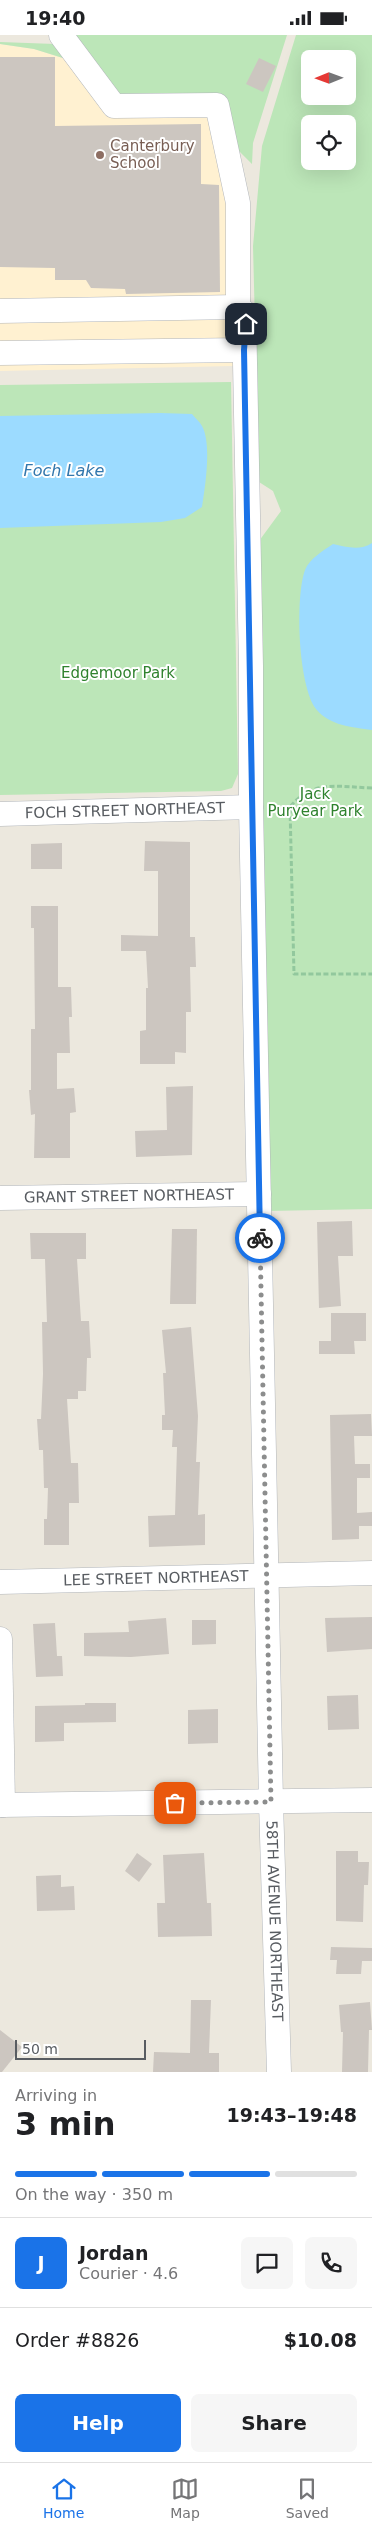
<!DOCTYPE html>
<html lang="en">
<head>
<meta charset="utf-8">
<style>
	:root { --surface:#fff; --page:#f6f6f6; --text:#202124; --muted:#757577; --line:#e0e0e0; --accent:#1a73e8 }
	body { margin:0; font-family:"DejaVu Sans",sans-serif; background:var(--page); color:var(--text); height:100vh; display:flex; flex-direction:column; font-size:19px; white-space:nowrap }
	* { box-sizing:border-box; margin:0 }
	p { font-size:16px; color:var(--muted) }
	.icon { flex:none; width:28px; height:28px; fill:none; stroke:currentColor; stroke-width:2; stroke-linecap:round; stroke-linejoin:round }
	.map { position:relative; height:2037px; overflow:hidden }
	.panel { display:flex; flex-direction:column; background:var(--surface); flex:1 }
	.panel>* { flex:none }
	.needle { width:32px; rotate:269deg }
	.fabs { position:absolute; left:301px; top:15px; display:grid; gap:10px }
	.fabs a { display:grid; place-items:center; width:55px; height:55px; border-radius:8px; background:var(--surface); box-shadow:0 5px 20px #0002; font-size:25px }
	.scale { position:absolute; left:15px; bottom:12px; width:131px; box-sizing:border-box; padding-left:5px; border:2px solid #585c61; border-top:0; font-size:14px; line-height:18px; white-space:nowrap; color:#585c61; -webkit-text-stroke:4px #fff; paint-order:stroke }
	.pin { position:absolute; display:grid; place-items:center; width:42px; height:42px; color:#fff; margin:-21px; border-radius:10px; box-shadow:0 2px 8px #0006 }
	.courier { position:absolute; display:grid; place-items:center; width:50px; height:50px; margin:-25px; border:4px solid #1a73e8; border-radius:50%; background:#fff; color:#222; box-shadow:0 1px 6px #0007 }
	.overview em { font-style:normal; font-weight:700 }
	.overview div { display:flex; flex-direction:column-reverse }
	.overview { display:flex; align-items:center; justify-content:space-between; height:85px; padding:0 15px }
	h1 { font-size:32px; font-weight:700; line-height:38px }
	.bar { display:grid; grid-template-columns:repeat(4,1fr); gap:8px 5px; align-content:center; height:60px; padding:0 15px }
	.bar i { height:6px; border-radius:4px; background:var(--line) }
	.bar .current { background:var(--accent) }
	.bar p { grid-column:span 4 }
	.line { display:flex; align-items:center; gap:12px; padding:0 15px; border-top:1px solid var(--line) }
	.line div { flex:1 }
	.round { display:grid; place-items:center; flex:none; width:52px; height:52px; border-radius:8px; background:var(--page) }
	.action { display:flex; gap:10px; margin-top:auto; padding:10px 15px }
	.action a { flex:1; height:58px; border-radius:8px; background:var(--accent); color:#fff; font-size:20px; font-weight:700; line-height:58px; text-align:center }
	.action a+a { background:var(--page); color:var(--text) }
	.status { display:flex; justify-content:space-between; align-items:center; height:35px; padding:0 25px; background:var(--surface); direction:ltr }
	.status svg { height:14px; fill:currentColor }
	.tab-bar { display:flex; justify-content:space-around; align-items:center; height:70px; border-top:1px solid var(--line); background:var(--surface); font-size:14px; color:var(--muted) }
	.tab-bar a { display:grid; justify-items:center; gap:2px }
	.tab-bar .current { color:var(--accent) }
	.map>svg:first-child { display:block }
	.commercial { fill:#fff1d1 }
	.green { fill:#bce6b8; fill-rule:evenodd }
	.water { fill:#9cdbff }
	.building { fill:#ccc6c0 }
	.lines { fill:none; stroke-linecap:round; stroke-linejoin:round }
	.minor-casing { stroke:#b2b6bb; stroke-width:25 }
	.path { stroke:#92c89d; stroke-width:3; stroke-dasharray:5 2.5; stroke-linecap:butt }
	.minor { stroke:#fff; stroke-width:24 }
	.done { stroke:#8c8d8d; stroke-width:5; stroke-dasharray:0 9 }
	.route { stroke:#1a73e8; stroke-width:6 }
	.education-dot { fill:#8d6e63; stroke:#fff; stroke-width:2 }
	.labels { text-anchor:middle; stroke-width:4; stroke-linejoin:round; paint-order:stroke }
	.education-label { font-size:15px; fill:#785e54; stroke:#fff; text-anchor:start }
	.park-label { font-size:15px; fill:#2f822e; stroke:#fff }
	.street-label { font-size:15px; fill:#585c61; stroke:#fff }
	.water-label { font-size:16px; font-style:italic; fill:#3277ad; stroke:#fff }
</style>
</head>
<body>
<div class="status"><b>19:40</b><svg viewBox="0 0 49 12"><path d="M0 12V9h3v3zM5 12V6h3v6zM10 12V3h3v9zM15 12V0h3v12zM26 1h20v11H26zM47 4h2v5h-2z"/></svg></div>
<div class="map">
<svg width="372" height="2037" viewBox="0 0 372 2037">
	<rect width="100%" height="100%" fill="#ece8de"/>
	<polygon class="commercial" points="0,9 34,14 66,24 209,80 228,169 234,281 234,331 0,336"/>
	<g class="green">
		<polygon points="73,0 287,0 253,108 252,129 237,114 227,68 119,62"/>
		<path d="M296,0H372V1174L267,1176L259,506L281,476L273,456L259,447L253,211L262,111ZM310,24H348V61H310ZM310,89H348V126H310Z"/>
		<polygon points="0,7 55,9 66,24 34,14 0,9"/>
		<polygon points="231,347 238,739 232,753 221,756 0,760 0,350"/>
	</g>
	<g class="water">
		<path d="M160,378L192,379C195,383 200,387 202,391C212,409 205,452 202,472L185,483L161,487L0,493V381Z"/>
		<path d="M372,508V695C352,692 330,691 316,674C298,650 295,562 305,535C309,524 324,515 333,509C346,512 360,516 372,508Z"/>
	</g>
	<g class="building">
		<polygon points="0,22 55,22 55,91 201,89 201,149 219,150 220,257 126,259 125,254 91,253 86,245 55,245 55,233 0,232"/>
		<polygon points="259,23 276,31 263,57 246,49"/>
		<polygon points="145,806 190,807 190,902 195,902 196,932 190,932 191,977 186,977 186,1018 175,1017 175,1029 140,1029 140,996 146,995 146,953 148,953 146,916 121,916 121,900 158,901 158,836 144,836"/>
		<polygon points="62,808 62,834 31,834 31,809"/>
		<polygon points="31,871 58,871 58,952 71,952 72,982 69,982 70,1018 57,1018 57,1054 74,1053 76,1077 70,1078 70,1123 34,1123 35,1079 31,1080 29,1055 31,1055 31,994 35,994 34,893 31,893"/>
		<polygon points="193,1051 192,1120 136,1122 135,1096 167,1095 166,1052"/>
		<polygon points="352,1186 353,1221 338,1221 341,1271 319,1273 317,1187"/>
		<polygon points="172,1194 197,1194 196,1269 170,1269"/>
		<polygon points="30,1198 86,1198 86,1224 77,1224 81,1286 89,1286 91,1323 87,1323 86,1356 78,1356 78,1364 67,1364 71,1428 78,1428 79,1468 69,1468 69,1510 44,1510 44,1484 47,1484 48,1453 44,1453 43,1415 39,1415 37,1384 41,1384 43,1339 42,1287 47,1287 45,1224 31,1224"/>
		<polygon points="331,1278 366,1278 366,1306 354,1306 355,1319 319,1319 319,1306 331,1306"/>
		<polygon points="191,1292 198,1381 196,1427 200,1427 198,1480 205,1479 205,1510 149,1512 148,1481 175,1480 177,1412 172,1412 173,1395 162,1395 162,1380 165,1380 163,1338 166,1338 162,1295"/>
		<polygon points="371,1379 372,1401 354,1401 355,1429 370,1429 370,1443 357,1443 357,1478 372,1477 372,1491 359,1491 359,1504 332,1505 330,1380"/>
		<polygon points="372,1582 372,1614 327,1617 325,1583"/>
		<polygon points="166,1583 169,1619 131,1622 84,1621 84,1598 129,1597 128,1586"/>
		<polygon points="192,1585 216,1585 216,1609 192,1610"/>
		<polygon points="55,1588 57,1621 62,1621 63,1641 36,1642 33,1589"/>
		<polygon points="358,1660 359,1694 328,1695 327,1661"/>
		<polygon points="85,1668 116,1668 116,1687 64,1688 64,1706 35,1707 35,1671 85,1670"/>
		<polygon points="218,1674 218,1708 188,1709 188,1675"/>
		<polygon points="336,1816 358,1816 358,1827 369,1827 368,1850 364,1850 363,1887 336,1886"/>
		<polygon points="137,1818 152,1829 139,1847 125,1836"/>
		<polygon points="204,1818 207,1868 211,1868 212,1901 158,1902 157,1868 165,1868 163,1820"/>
		<polygon points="61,1840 61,1852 74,1851 75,1875 37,1876 36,1841"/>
		<polygon points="331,1912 372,1913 372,1926 362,1926 361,1939 336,1939 337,1925 330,1925"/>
		<polygon points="191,1965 211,1965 209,2018 219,2018 219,2037 153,2037 154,2017 190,2018"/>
		<polygon points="370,1967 372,1995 369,1995 368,2037 342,2037 343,1997 341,1997 339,1970"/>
		<polygon points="0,1995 22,2012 2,2037 0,2037"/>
	</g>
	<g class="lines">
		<g class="minor-casing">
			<g id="minor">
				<polyline points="61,0 114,71 217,70 238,168 238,272"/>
				<path id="s1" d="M0,276L238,272L244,277L251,631V772L271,1767L279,2037"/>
				<polyline points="0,318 244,315"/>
				<path id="s2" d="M0,779L251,772"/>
				<path id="s3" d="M0,1163L259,1159"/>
				<path id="s4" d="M0,1547L372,1538"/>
				<polyline points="0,1604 3,1770"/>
				<polyline points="0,1770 372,1765"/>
			</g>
		</g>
		<path class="path" d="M372,753C340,752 312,744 290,772L294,939H372"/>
		<use href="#minor" class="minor"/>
	</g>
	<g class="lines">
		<polyline class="done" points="175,1768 271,1767 260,1203"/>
		<polyline class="route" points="246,289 244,315 260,1203"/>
	</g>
	<circle class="education-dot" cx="100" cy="120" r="5"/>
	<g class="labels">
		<g class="education-label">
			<text x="110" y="116">Canterbury<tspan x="110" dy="17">School</tspan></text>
		</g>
		<g class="park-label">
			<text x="118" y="643">Edgemoor Park</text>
			<text x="315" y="764">Jack<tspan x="315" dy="17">Puryear Park</tspan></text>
		</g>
		<g class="street-label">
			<text dy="5" stroke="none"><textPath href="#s2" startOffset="125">FOCH STREET NORTHEAST</textPath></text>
			<text dy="5" stroke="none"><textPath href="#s3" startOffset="129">GRANT STREET NORTHEAST</textPath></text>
			<text dy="5" stroke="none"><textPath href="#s4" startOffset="156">LEE STREET NORTHEAST</textPath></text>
			<text dy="5" stroke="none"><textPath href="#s1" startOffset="1855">58TH AVENUE NORTHEAST</textPath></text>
		</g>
		<g class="water-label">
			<text x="64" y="441">Foch Lake</text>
		</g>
	</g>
</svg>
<div class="fabs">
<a><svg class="needle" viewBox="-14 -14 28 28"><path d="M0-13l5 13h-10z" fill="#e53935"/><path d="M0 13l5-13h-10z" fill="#757577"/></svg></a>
<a><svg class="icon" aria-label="locate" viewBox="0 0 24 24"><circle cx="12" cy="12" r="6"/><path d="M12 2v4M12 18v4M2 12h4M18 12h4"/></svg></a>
</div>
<div class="scale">50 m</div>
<div class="pin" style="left:175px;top:1768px;background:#ea580c"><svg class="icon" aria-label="bag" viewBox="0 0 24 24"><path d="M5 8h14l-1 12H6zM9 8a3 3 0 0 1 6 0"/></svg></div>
<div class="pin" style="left:246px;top:289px;background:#1f2937"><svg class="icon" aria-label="home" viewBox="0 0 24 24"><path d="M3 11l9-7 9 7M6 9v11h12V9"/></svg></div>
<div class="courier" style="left:260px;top:1203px"><svg class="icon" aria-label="bike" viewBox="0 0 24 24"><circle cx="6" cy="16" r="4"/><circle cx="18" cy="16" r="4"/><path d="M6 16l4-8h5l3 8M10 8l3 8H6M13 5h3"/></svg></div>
</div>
<section class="panel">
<div class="overview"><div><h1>3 min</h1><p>Arriving in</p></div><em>19:43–19:48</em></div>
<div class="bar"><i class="current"></i><i class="current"></i><i class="current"></i><i></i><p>On the way · 350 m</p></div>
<div class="line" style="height:90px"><b class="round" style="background:var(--accent);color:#fff">J</b><div><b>Jordan</b><p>Courier · 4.6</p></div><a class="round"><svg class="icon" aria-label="chat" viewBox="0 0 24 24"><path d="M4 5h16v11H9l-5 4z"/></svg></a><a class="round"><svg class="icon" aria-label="phone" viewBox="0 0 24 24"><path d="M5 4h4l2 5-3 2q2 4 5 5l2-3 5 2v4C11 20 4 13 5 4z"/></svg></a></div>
<div class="line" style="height:65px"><div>Order #8826</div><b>$10.08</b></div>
<div class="action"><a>Help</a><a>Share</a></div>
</section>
<nav class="tab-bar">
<a class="current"><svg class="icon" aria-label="home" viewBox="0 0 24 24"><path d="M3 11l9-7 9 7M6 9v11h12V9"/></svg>Home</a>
<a><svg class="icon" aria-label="map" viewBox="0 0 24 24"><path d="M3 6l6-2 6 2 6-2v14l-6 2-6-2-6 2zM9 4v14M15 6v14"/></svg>Map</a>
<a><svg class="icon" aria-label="saved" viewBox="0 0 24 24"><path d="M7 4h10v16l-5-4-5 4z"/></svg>Saved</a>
</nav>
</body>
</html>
